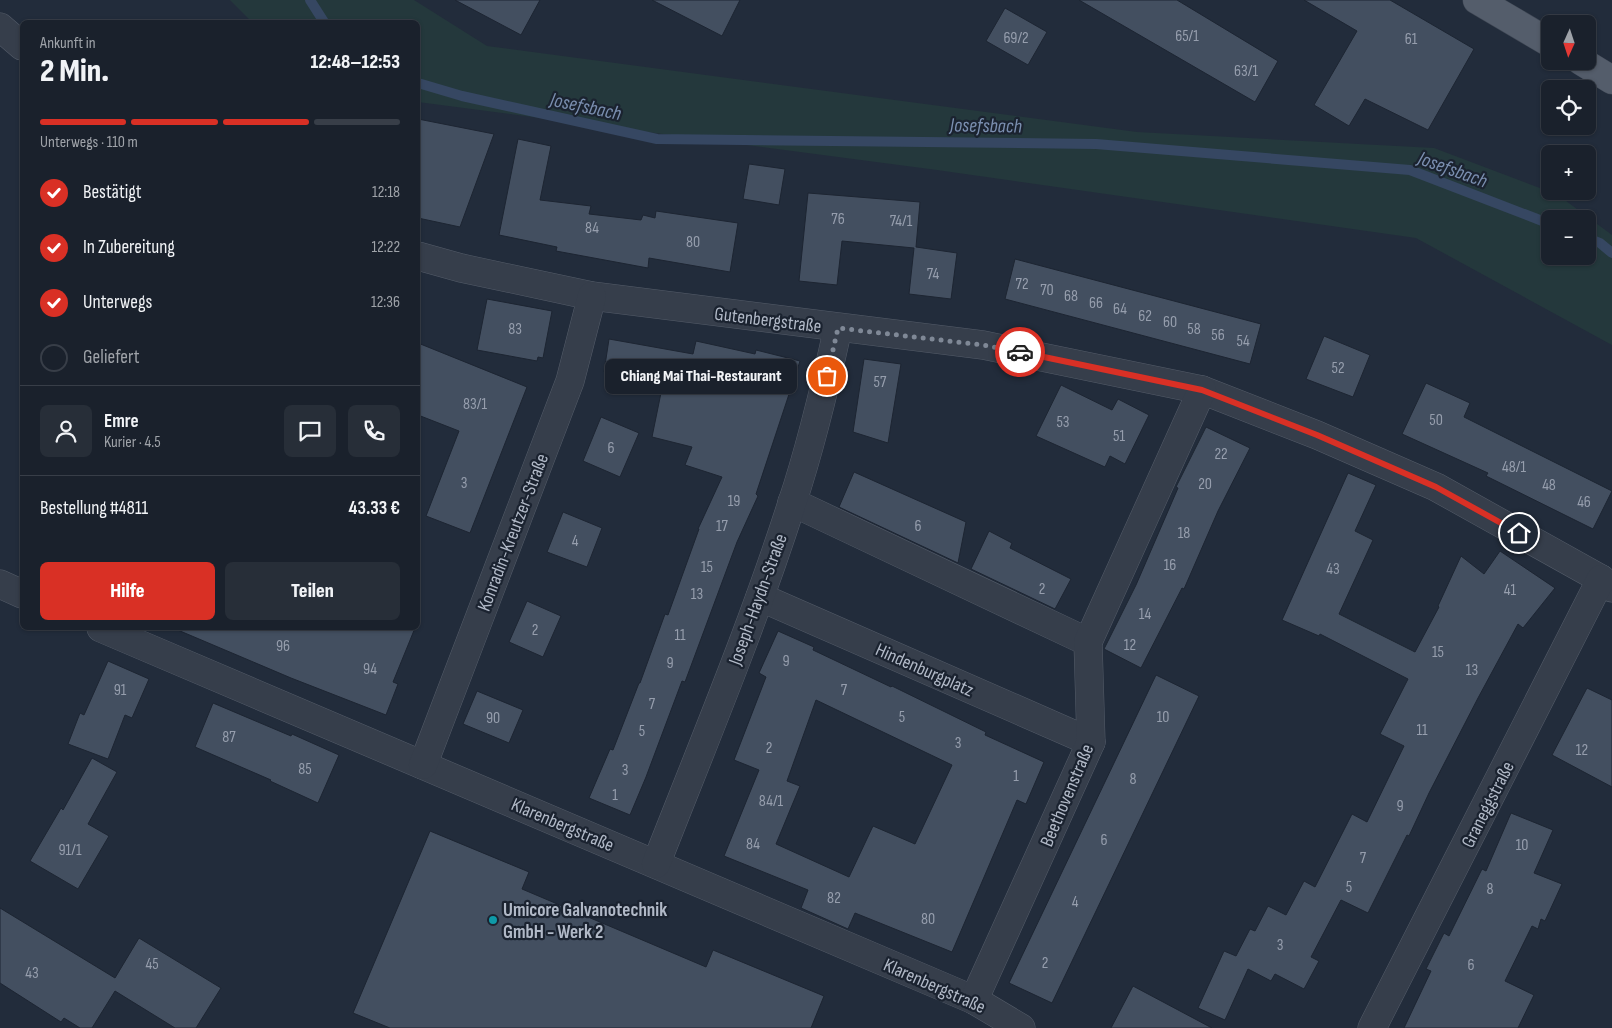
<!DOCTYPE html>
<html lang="de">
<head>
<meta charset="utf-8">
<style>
	:root { --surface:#1a212c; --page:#272e38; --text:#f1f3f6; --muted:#9fa3a9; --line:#383e48; --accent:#d93025 }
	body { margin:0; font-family:"Sofia Sans Condensed",sans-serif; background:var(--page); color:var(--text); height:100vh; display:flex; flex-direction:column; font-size:19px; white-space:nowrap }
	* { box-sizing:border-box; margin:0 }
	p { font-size:16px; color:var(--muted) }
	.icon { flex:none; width:28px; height:28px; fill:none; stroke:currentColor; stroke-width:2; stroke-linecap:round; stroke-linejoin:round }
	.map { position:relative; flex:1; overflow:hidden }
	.sheet { position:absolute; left:20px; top:20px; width:400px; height:610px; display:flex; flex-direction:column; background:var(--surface); border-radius:8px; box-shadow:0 1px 4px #0004,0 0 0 1px var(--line) }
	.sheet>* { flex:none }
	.needle { width:32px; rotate:183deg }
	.fabs { position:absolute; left:1541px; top:15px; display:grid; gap:10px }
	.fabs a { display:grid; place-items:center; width:55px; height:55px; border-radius:8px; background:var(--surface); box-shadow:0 1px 4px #0004,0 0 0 1px var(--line); font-size:25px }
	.pin { position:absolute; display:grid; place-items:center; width:42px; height:42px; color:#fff; margin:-21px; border:2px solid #fff; border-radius:50%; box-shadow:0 1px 5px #0007 }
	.courier { position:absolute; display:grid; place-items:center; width:50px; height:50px; margin:-25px; border:4px solid #d93025; border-radius:50%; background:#fff; color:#222; box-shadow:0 1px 6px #0007 }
	.bubble { position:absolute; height:35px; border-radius:8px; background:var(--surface); box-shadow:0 1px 4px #0004,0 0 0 1px var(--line); font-size:16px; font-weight:800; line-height:35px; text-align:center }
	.head em { font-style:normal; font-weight:800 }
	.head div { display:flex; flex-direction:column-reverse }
	.head { display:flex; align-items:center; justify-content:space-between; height:85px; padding:0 20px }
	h1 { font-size:32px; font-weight:800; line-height:38px }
	.bar { display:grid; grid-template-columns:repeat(4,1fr); gap:8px 5px; align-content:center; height:60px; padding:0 20px }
	.bar i { height:6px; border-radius:4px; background:var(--line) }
	.bar .on { background:var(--accent) }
	.bar p { grid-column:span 4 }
	.line { display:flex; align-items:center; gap:12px; padding:0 20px; border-top:1px solid var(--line) }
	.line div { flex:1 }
	.round { display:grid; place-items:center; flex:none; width:52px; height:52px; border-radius:8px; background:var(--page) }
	ol { padding:0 20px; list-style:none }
	li { display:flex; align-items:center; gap:15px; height:55px }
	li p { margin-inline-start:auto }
	li .icon { padding:5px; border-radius:50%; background:var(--accent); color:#fff; stroke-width:4 }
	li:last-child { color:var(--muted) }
	li i { width:28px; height:28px; border:2px solid var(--line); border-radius:50% }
	.button { display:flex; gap:10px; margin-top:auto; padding:10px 20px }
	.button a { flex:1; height:58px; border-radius:8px; background:var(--accent); color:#fff; font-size:20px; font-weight:800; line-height:58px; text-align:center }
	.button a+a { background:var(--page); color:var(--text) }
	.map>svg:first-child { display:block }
	.green { fill:#24383c; fill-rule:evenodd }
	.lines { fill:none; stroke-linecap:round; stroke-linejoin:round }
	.stream { stroke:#364762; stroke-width:10 }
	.building { fill:#434f60; stroke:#1d2532; fill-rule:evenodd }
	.minor-casing { stroke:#545c69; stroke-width:29 }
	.major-casing { stroke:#3f4754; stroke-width:29 }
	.minor { stroke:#363e4b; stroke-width:28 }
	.major { stroke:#545d6b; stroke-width:28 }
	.done { stroke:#7f8896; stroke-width:5; stroke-dasharray:0 9 }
	.route { stroke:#d93025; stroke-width:6 }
	.culture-dot { fill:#0f9aa8; stroke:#1b2330; stroke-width:2 }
	.labels { text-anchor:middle; stroke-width:4.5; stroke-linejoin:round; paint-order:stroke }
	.number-label { font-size:16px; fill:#969ead }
	.street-label { font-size:19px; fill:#b1b9c7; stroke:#1b2330 }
	.poi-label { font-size:19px; font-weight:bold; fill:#b1b9c7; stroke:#1b2330; text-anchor:start }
	.water-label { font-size:20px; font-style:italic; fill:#7a8eaf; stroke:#1b2330 }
</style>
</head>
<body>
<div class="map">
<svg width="1612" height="1028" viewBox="0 0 1612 1028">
	<rect width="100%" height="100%" fill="#222c3b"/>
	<path class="green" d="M230,0H414L487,46L1137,132L1434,148L1558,195L1612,235V345L1416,238L937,170L418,102V22H252ZM1550,219H1588V256H1550Z"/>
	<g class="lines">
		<g class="stream">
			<polyline points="310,0 324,22"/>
			<polyline points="418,83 462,96 657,139 1096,144 1410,170 1550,224"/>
			<polyline points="1588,238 1600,243 1612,253"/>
		</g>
	</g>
	<g class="building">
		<polygon points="455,0 540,0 521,35"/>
		<polygon points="652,0 740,0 722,36"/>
		<polygon points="1079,0 1177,0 1278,61 1255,102"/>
		<polygon points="1304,0 1390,0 1474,49 1428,130 1365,99 1349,126 1314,105 1357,31"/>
		<polygon points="1005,8 1047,32 1028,65 986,41"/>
		<polygon points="418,119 494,134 460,227 418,218"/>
		<polygon points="518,139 551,146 540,200 591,206 589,214 641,220 643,215 655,218 656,211 738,223 730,272 649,258 648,268 556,251 557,247 499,235"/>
		<polygon points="749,164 785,169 779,205 743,199"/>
		<polygon points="808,193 920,202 916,247 957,253 951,299 909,294 914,248 842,241 837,285 799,281"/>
		<polygon points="1015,259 1261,324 1250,364 1005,299"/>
		<polygon points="487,299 552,311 543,358 538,357 537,361 477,350"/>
		<polygon points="1324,336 1370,355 1353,397 1306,379"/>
		<polygon points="609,339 693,354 696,341 755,354 756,350 800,361 756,494 758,496 737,542 685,682 682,681 646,777 630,815 589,798 610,749 613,750 639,683 640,683 665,614 668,615 699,529 698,529 722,477 685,465 692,447 652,437 663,383 604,372"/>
		<polygon points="418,343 527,387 470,533 426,516 459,431 418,415"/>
		<polygon points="864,359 901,364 888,443 853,432"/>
		<polygon points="1426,383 1470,403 1464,417 1612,491 1593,529 1486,476 1488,473 1402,434"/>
		<polygon points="1061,385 1112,410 1118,399 1149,415 1125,464 1110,456 1105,467 1036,436"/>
		<polygon points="601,417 639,433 620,477 583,461"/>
		<polygon points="1206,427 1250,448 1218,511 1184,589 1182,588 1141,668 1104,649 1136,585 1178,488 1176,487"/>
		<polygon points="854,472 966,522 958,563 839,507"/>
		<polygon points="1348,473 1376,485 1355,531 1373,540 1339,614 1415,652 1439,607 1438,606 1461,556 1484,574 1500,551 1555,588 1523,628 1518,624 1478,698 1429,793 1409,836 1407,835 1368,913 1341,900 1311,957 1319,961 1304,989 1275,974 1271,981 1248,969 1225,1020 1198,1008 1224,951 1236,956 1250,929 1255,931 1268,906 1286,915 1304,881 1315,887 1352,814 1367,822 1404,746 1380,734 1408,679 1320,634 1319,636 1282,620"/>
		<polygon points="563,512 602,528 587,567 547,552"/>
		<polygon points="989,531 1012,543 1010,548 1071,579 1055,609 971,569"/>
		<polygon points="527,601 561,616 543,657 509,642"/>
		<polygon points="173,628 415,628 393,682 398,684 386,715 291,678"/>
		<path d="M778,631L814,647L813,650L891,687L892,686L986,732L985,735L1044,762L1026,804L1017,800L952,952L855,913L848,929L801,908L808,890L724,856L759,770L734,760L766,677L759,673ZM816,700L952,765L915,844L873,826L849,877L776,844L800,786L787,781Z"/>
		<polygon points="108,661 149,679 132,718 125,715 108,759 68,744 80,713 84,715"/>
		<polygon points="1156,675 1199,696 1052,1003 1009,983"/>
		<polygon points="1587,688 1612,700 1612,787 1552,755"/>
		<polygon points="477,691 523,710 509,743 463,724"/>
		<polygon points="213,703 291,736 292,734 339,755 318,803 270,781 271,780 195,747"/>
		<polygon points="92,758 117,772 88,824 109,836 78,889 30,861 61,808 63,810"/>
		<polygon points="1511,813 1553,830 1534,873 1562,884 1545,921 1541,919 1538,929 1532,926 1505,981 1534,995 1518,1028 1404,1028 1431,971 1426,969 1444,933 1449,936 1482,869 1486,871"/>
		<polygon points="430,831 529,872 522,889 706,967 713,950 824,996 811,1028 390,1028 353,1013"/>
		<polygon points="0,908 115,978 139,938 221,988 196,1028 175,1028 115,991 92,1028 80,1028 64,1018 61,1022 0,983"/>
		<polygon points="1133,986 1212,1028 1111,1028"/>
	</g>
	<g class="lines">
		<g class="minor-casing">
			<g id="minor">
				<polyline points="0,27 22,46"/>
				<polyline points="418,256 461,268 592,296 983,345 1202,390 1317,435 1436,487 1601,579 1612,588"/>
				<polyline points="792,502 1088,642"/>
				<polyline points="0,584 22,594"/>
				<polyline points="760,597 1091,742"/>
				<polyline points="101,628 974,1000 1021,1028"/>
				<polyline points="423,765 570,381 592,296"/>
				<path d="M656,864C703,744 753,625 792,503C811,446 825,387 838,328"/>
				<polyline points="974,1000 1091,742 1088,642 1202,390"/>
				<polyline points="1372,1028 1601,579"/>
			</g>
		</g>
		<g class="major-casing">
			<g id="major">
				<polyline points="1477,0 1550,43"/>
				<polyline points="1581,61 1612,80"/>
			</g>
		</g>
		<use href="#minor" class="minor"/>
		<use href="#major" class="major"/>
	</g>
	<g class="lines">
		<polyline class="done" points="827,376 838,328 983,345 1020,352"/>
		<polyline class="route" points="1020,352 1202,390 1317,435 1436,487 1519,533"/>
	</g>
	<circle class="culture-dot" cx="493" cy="920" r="5"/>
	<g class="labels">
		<g class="number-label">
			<text x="1187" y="41">65/1</text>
			<text x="1016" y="43">69/2</text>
			<text x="1411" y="44">61</text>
			<text x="1246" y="76">63/1</text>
			<text x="838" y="224">76</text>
			<text x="901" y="226">74/1</text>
			<text x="592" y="233">84</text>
			<text x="693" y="247">80</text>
			<text x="933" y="279">74</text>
			<text x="1022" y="289">72</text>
			<text x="1047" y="295">70</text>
			<text x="1071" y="301">68</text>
			<text x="1096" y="308">66</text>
			<text x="1120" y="314">64</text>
			<text x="1145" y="321">62</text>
			<text x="1170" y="327">60</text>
			<text x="515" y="334">83</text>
			<text x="1194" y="334">58</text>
			<text x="1218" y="340">56</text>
			<text x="1243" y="346">54</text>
			<text x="1338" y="373">52</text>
			<text x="880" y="387">57</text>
			<text x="475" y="409">83/1</text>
			<text x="1436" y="425">50</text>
			<text x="1063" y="427">53</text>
			<text x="1119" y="441">51</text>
			<text x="611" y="453">6</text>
			<text x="1221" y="459">22</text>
			<text x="1514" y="472">48/1</text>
			<text x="464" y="488">3</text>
			<text x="1205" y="489">20</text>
			<text x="1549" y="490">48</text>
			<text x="734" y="506">19</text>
			<text x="1584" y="507">46</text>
			<text x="722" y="531">17</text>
			<text x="918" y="531">6</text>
			<text x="1184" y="538">18</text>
			<text x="575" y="546">4</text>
			<text x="1170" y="570">16</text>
			<text x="707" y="572">15</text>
			<text x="1333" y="574">43</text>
			<text x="1042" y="594">2</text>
			<text x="1510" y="595">41</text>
			<text x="697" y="599">13</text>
			<text x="1145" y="619">14</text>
			<text x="535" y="635">2</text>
			<text x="680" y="640">11</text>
			<text x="1130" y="650">12</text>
			<text x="283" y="651">96</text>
			<text x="1438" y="657">15</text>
			<text x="786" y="666">9</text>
			<text x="670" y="668">9</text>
			<text x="370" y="674">94</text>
			<text x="1472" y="675">13</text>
			<text x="120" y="695">91</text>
			<text x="844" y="695">7</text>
			<text x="652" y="709">7</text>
			<text x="902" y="722">5</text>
			<text x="1163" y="722">10</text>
			<text x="493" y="723">90</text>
			<text x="1422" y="735">11</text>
			<text x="642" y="736">5</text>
			<text x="229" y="742">87</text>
			<text x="958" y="748">3</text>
			<text x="769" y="753">2</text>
			<text x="1582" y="755">12</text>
			<text x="305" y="774">85</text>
			<text x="625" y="775">3</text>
			<text x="1016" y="781">1</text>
			<text x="1133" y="784">8</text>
			<text x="615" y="800">1</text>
			<text x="771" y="806">84/1</text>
			<text x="1400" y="811">9</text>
			<text x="1104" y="845">6</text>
			<text x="753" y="849">84</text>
			<text x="1522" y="850">10</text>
			<text x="70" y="855">91/1</text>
			<text x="1363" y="863">7</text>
			<text x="1349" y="892">5</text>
			<text x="1490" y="894">8</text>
			<text x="834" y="903">82</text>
			<text x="1075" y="907">4</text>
			<text x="928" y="924">80</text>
			<text x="1280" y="950">3</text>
			<text x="1045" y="968">2</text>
			<text x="152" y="969">45</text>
			<text x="1471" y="970">6</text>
			<text x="32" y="978">43</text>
		</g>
		<g class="street-label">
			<text transform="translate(768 319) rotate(7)" y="7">Gutenbergstraße</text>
			<text transform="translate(512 532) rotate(-69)" y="7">Konradin-Kreutzer-Straße</text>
			<text transform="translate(757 599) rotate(-70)" y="7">Joseph-Haydn-Straße</text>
			<text transform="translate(925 669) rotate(24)" y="7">Hindenburgplatz</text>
			<text transform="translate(1066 795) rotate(-67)" y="7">Beethovenstraße</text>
			<text transform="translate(1487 804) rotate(-63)" y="7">Graneggstraße</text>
			<text transform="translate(563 824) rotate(23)" y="7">Klarenbergstraße</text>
			<text transform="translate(935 985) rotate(24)" y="7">Klarenbergstraße</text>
		</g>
		<g class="poi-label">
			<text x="503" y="916">Umicore Galvanotechnik<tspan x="503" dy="22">GmbH - Werk 2</tspan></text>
		</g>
		<g class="water-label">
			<text transform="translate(586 106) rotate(12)" y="7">Josefsbach</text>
			<text transform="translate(986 125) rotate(1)" y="7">Josefsbach</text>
			<text transform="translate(1453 169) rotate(20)" y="7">Josefsbach</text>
		</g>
	</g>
</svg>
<div class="fabs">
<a><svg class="needle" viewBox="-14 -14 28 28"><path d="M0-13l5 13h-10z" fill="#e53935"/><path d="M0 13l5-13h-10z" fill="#9fa3a9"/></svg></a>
<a><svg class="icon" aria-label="locate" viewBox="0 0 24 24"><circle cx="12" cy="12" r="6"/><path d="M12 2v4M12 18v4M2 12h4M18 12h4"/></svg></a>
<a>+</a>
<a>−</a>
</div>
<div class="pin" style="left:827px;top:376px;background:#ea580c"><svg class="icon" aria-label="bag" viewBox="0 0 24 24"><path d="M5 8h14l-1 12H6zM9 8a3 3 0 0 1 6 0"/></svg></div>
<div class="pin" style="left:1519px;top:533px;background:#1f2937"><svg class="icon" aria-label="home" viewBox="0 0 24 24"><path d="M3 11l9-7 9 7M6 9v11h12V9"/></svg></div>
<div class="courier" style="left:1020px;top:352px"><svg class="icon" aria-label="car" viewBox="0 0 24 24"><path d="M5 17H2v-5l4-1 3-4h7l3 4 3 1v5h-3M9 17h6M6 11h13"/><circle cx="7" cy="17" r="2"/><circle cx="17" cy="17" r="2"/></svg></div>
<div class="bubble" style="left:605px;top:359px;width:192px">Chiang Mai Thai-Restaurant</div>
<section class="sheet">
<div class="head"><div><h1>2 Min.</h1><p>Ankunft in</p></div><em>12:48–12:53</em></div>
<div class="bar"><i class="on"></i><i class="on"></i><i class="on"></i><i></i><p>Unterwegs · 110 m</p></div>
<ol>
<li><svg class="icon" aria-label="check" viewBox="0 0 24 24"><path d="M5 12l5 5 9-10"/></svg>Bestätigt<p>12:18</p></li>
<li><svg class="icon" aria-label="check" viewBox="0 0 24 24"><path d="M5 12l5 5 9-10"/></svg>In Zubereitung<p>12:22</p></li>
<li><svg class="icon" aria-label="check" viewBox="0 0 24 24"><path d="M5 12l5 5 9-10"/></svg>Unterwegs<p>12:36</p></li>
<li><i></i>Geliefert</li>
</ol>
<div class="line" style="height:90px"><a class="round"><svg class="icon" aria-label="person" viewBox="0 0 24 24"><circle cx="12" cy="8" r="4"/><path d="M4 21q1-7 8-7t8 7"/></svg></a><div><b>Emre</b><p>Kurier · 4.5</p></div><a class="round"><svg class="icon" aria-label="chat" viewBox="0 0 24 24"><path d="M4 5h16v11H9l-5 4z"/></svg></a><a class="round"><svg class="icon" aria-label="phone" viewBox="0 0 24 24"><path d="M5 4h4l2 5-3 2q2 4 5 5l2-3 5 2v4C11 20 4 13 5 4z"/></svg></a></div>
<div class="line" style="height:65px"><div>Bestellung #4811</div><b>43.33 €</b></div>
<div class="button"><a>Hilfe</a><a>Teilen</a></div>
</section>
</div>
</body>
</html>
